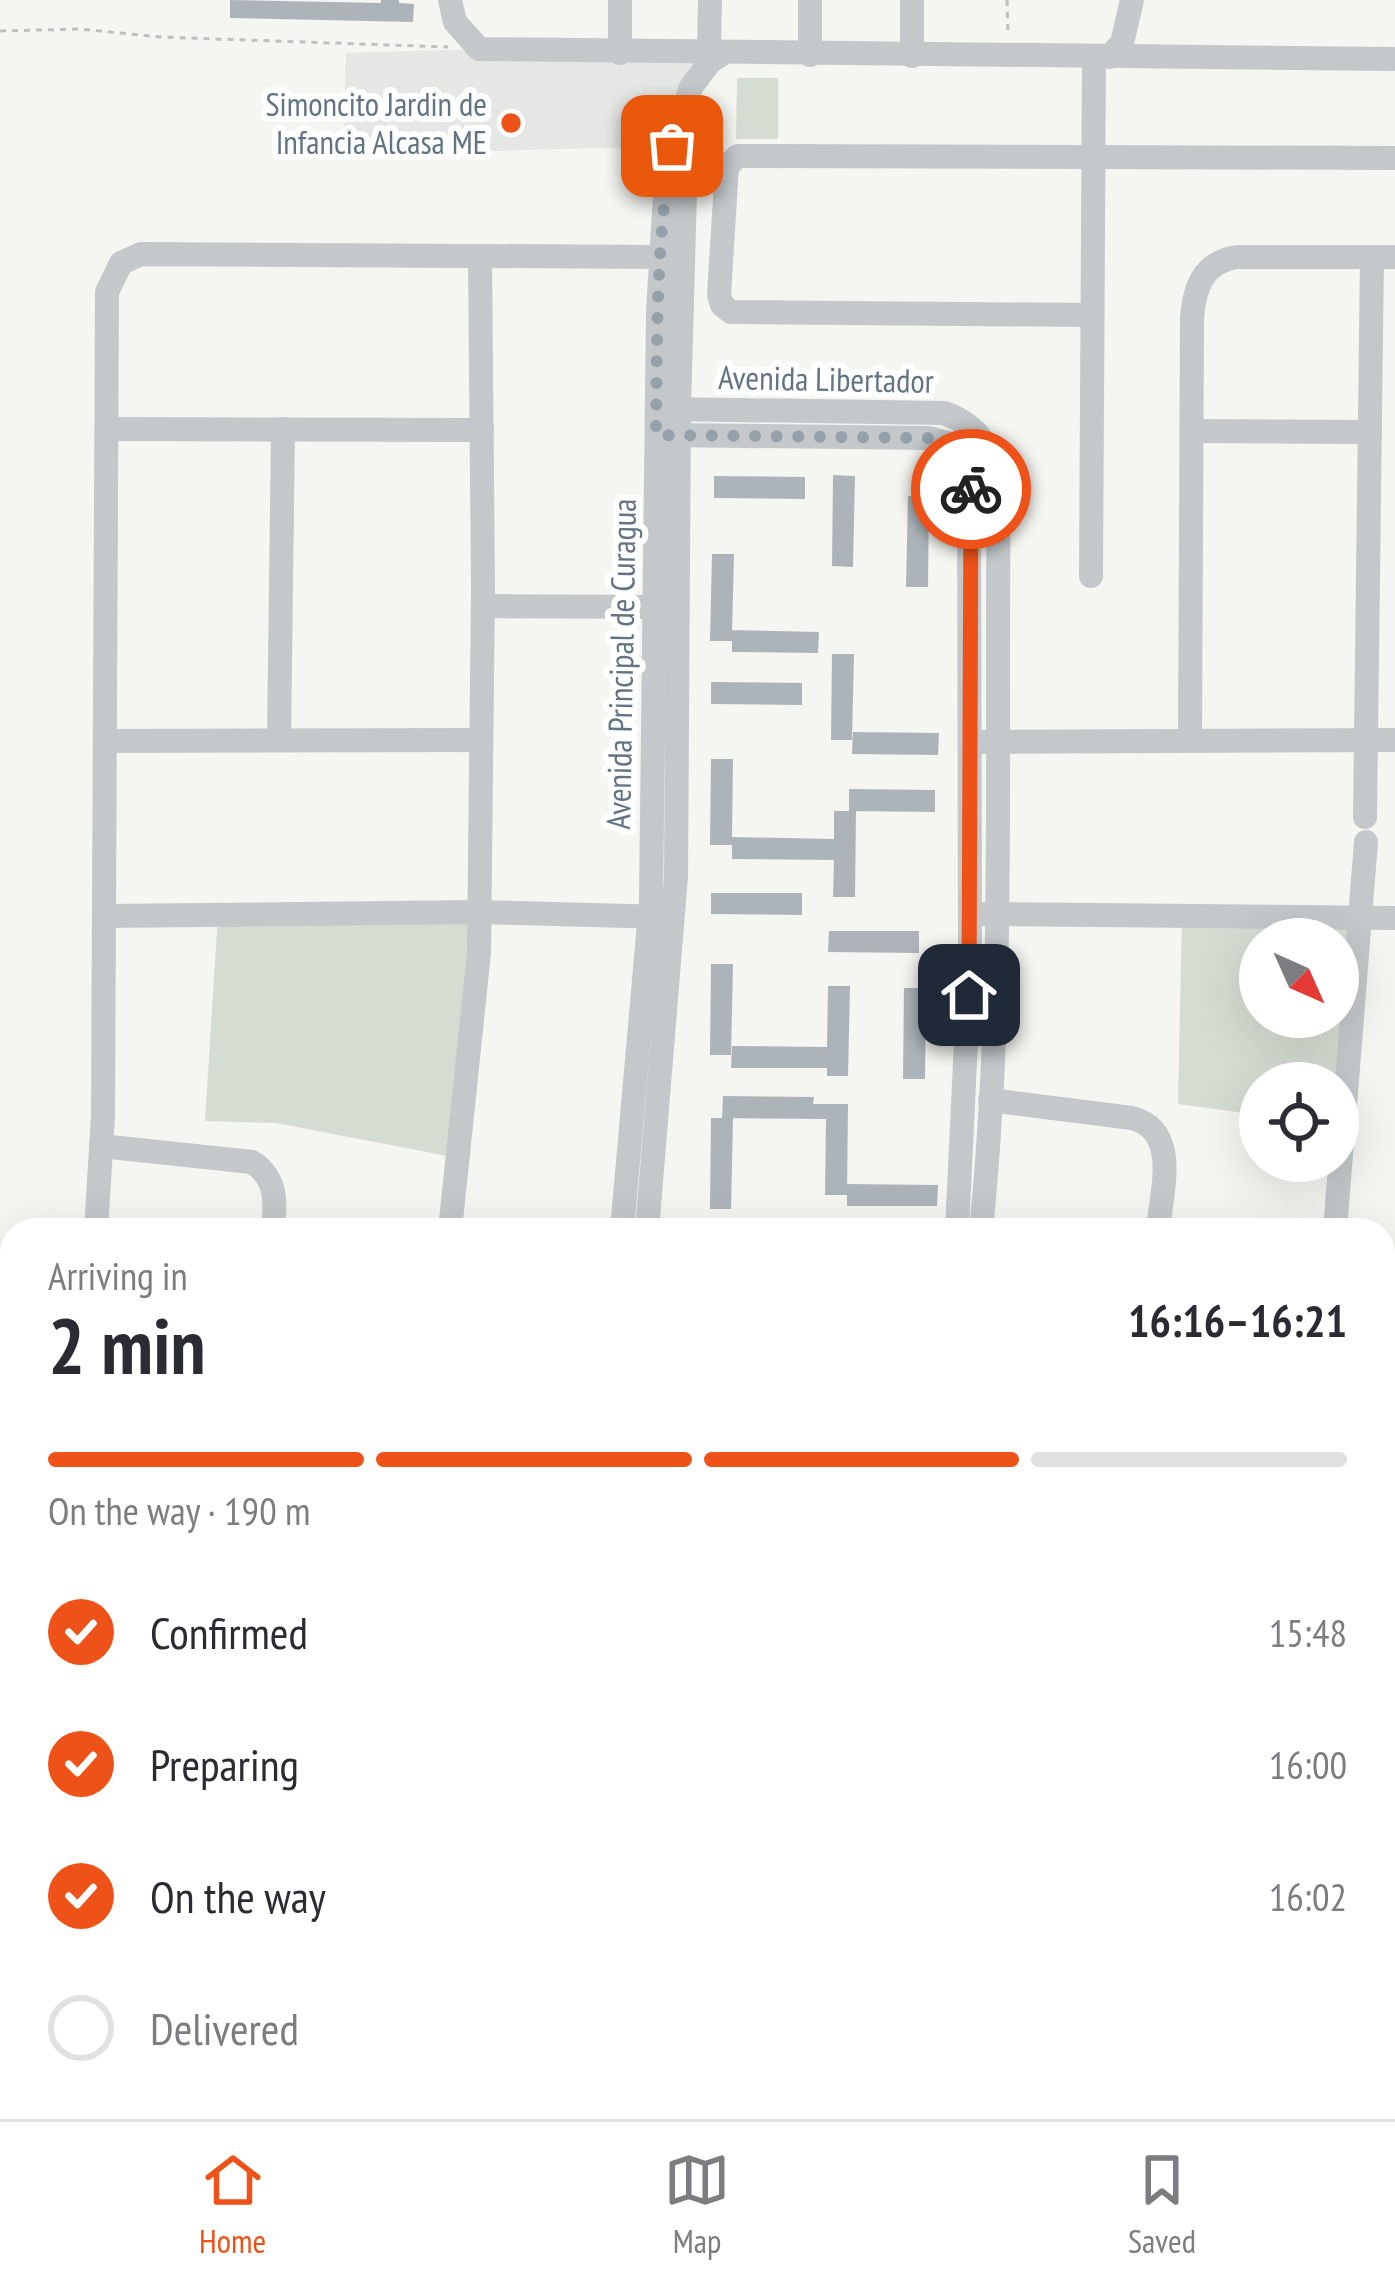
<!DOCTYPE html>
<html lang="en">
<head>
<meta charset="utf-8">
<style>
	:root { --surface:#fff; --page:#f7f7f7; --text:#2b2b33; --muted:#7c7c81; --line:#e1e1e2; --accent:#ee5218 }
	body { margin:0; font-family:"PT Sans Narrow",sans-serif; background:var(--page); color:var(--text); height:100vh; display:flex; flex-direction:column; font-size:45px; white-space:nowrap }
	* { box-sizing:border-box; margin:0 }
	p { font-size:39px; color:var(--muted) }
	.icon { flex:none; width:66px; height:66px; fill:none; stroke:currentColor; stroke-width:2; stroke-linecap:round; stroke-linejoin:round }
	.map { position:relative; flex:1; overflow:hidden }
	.drawer { position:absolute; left:0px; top:1218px; width:1395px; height:903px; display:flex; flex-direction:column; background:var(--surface); border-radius:36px 36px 0 0; box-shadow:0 12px 48px #0002 }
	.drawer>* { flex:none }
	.needle { width:78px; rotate:135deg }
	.buttons { position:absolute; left:1239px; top:918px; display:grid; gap:24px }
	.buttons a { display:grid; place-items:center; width:120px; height:120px; border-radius:50%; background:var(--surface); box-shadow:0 12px 48px #0002; font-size:60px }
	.pin { position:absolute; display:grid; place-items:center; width:102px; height:102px; color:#fff; margin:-51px; border-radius:24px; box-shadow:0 6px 18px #0006 }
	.courier { position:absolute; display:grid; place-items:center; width:120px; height:120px; margin:-60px; border:9px solid #ee5218; border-radius:50%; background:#fff; color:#222; box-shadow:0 3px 15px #0007 }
	.headline em { font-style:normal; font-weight:700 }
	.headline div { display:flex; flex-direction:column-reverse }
	.headline { display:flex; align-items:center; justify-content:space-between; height:204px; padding:0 48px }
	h1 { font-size:78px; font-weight:700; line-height:90px }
	.bar { display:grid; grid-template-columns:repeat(4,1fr); gap:18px 12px; align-content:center; height:144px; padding:0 48px }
	.bar i { height:15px; border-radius:9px; background:var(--line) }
	.bar .current { background:var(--accent) }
	.bar p { grid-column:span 4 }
	ol { padding:0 48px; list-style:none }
	li { display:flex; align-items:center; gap:36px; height:132px }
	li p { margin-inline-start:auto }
	li .icon { padding:12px; border-radius:50%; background:var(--accent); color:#fff; stroke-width:4 }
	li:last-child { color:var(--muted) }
	li i { width:66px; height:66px; border:6px solid var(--line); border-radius:50% }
	.tab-bar { display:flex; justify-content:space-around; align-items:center; height:168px; border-top:3px solid var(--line); background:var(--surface); font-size:33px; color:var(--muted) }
	.tab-bar a { display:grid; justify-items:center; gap:6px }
	.tab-bar .current { color:var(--accent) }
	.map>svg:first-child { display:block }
	.built { fill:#e5e7e4 }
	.green { fill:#d5ddd2; fill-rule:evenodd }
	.building { fill:#acb4ba }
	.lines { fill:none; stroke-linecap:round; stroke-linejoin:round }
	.path { stroke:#bec0c2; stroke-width:3; stroke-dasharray:6 6; stroke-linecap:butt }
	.minor { stroke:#c4c8cb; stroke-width:24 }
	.done { stroke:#95a1aa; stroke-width:12; stroke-dasharray:0 21.6 }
	.route { stroke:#ee5218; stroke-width:15 }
	.poi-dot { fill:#ee5218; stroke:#fff; stroke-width:4.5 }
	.labels { text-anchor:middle; stroke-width:12; stroke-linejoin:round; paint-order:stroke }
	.poi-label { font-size:33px; fill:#627484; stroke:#fff; text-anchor:end }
	.street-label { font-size:33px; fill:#627484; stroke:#fff }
</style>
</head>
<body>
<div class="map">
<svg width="1395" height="2119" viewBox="0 0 1395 2119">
	<rect width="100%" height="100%" fill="#f5f5f1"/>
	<polygon class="built" points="479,49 722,54 672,146 343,155 346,53"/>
	<g class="green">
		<polygon points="737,78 778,78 778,139 736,139"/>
		<polygon points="479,912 458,1158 276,1123 205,1121 218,915"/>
		<path d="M1182,916L1362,917L1338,1083H1260V1115L1178,1104ZM1260,939H1338V1017H1260Z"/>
		<polygon points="108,2109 271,2109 269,2119 105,2119"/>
	</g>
	<g class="building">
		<polygon points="230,0 381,3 381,0 399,0 399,3 414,4 413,22 230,18"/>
		<polygon points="833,475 855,476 853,567 832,566"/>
		<polygon points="714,476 805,477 805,499 714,498"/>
		<polygon points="908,496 929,496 928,587 906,587"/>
		<polygon points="712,554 734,554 732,633 732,630 819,632 818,653 732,652 732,641 710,641"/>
		<polygon points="832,654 854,654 852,740 831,740"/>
		<polygon points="711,682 802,683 802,705 711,704"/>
		<polygon points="853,732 939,733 938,755 852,754"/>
		<polygon points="711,759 733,759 732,837 834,839 834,811 856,811 855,897 833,897 834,860 732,859 732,845 710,845"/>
		<polygon points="849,789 935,790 935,812 849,811"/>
		<polygon points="711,893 802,893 802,915 711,914"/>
		<polygon points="829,931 919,931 919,953 828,952"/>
		<polygon points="711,964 733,964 731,1055 710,1055"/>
		<polygon points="828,986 850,986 848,1076 827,1076 827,1068 731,1068 732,1046 827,1047"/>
		<polygon points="904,988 926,988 925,1079 903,1079"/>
		<polygon points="723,1096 814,1097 813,1104 848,1104 847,1195 825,1195 826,1119 722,1118"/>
		<polygon points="711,1118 733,1118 731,1209 710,1209"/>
		<polygon points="847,1184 938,1185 937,1206 847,1206"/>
	</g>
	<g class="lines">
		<g class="path">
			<polyline points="1007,0 1008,34"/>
			<polyline points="0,31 80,29 160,37 448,47"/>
		</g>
		<g class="minor">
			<polyline points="450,0 455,22 479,49 1395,59"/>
			<polyline points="620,0 620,53"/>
			<polyline points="912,0 912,56"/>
			<polyline points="709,54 710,0"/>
			<polyline points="810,55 810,0"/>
			<polyline points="1109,57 1122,43 1132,0"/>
			<polyline points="1092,315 731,312 722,305 719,295 727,166 738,156 1395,158"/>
			<path d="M667,409L944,413C977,424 996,451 999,485C995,733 1006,983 981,1230"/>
			<polyline points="107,429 482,430"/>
			<polyline points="1193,431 1370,432"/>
			<polyline points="665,435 929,438 951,444 969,466 970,957 957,1230"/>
			<polyline points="1091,576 1094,57"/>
			<polyline points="483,606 656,607"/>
			<polyline points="279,740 283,429"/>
			<polyline points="105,741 481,740"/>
			<path d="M1190,741L1192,319C1194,288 1203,262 1237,257H1395"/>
			<polyline points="983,742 1395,740"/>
			<polyline points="1365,817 1372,257"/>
			<polyline points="983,914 1395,918"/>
			<polyline points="104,916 479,912 666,917"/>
			<path d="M990,1100L1132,1118C1181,1131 1161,1193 1158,1230"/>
			<path d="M101,1146L252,1162C277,1178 276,1202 273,1230"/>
			<polyline points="96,1230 103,1116 107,292 121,263 141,254 661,257"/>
			<polyline points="450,1230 479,953 483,588 480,256"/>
			<polyline points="622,1230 651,901 658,312 665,195 672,146 691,87 710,62 722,54"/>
			<polyline points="647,1230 676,877 679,409 687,118"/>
			<polyline points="1335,1230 1366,842"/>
			<polyline points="1383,1439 1395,1440"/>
			<polyline points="0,1773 12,1757"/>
			<polyline points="0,1987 12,1990"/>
			<polyline points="1389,2051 1395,2031"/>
			<polyline points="0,2081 12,2084"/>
			<polyline points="650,2109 689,2119"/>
			<polyline points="756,2109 796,2119"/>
			<polyline points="269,2119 271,2109"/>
			<polyline points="445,2119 448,2109"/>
			<polyline points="470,2119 473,2109"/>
			<polyline points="837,2119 840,2109"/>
			<polyline points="1013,2119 1016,2109"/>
			<polyline points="1194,2119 1197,2109"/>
		</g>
	</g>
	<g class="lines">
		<path class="done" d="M672,146C656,241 657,339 656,435L929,438C960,443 969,460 971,489"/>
		<polyline class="route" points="969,995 971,489"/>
	</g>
	<circle class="poi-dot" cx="511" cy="123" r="12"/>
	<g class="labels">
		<g class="poi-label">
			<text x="487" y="116">Simoncito Jardin de<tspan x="487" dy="38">Infancia Alcasa ME</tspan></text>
		</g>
		<g class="street-label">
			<text transform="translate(826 379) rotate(1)" y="12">Avenida Libertador</text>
			<text transform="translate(621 664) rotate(-89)" y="12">Avenida Principal de Curagua</text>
		</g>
	</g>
</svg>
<div class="buttons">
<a><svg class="needle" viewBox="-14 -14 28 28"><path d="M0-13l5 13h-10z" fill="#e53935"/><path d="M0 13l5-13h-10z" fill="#7c7c81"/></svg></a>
<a><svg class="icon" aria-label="locate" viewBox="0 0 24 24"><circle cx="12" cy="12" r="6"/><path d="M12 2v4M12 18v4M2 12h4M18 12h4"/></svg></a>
</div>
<div class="pin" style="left:672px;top:146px;background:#ea580c"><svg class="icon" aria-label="bag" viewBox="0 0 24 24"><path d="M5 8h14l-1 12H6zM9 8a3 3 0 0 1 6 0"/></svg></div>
<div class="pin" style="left:969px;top:995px;background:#1f2937"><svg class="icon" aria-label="home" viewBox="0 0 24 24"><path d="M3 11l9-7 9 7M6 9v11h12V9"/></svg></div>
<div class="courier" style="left:971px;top:489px"><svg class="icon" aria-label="bike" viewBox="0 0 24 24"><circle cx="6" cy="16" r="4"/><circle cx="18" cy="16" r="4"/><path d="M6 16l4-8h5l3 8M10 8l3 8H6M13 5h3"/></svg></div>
<section class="drawer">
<div class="headline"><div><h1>2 min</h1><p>Arriving in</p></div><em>16:16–16:21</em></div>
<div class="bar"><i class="current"></i><i class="current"></i><i class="current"></i><i></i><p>On the way · 190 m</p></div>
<ol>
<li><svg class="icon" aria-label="check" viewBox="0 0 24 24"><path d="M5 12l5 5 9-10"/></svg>Confirmed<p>15:48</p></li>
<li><svg class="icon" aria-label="check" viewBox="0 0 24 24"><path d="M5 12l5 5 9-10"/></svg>Preparing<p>16:00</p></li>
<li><svg class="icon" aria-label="check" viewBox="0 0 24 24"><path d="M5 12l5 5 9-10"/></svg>On the way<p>16:02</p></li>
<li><i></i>Delivered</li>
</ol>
</section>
</div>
<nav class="tab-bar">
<a class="current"><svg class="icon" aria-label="home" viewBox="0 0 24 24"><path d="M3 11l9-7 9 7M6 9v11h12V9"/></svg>Home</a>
<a><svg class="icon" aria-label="map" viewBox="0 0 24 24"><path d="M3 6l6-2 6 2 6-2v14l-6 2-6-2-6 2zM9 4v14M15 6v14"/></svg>Map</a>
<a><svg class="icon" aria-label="saved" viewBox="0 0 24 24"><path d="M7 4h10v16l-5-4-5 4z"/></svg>Saved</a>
</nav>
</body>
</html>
